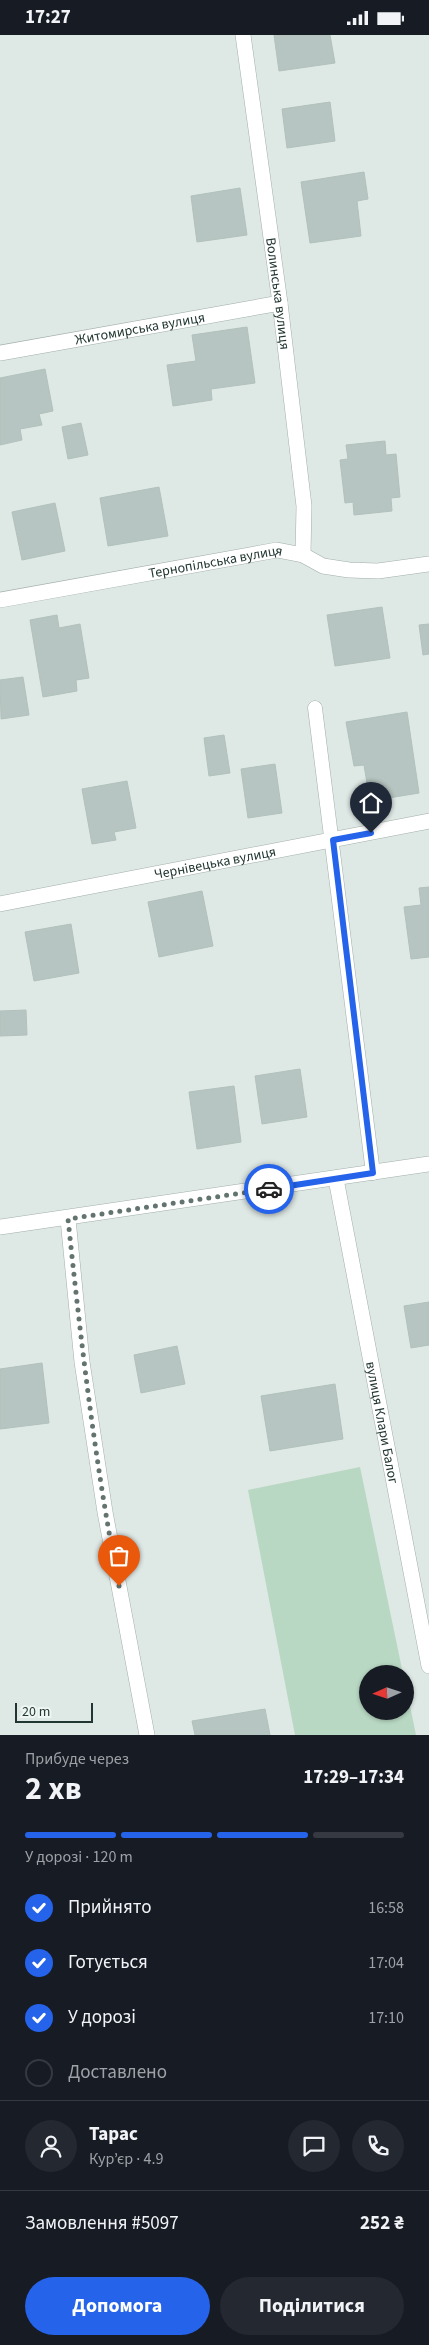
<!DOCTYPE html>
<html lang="uk">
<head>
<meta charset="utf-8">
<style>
	:root { --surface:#171b24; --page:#242831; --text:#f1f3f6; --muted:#9ea1a6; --line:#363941; --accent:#2563eb }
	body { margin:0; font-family:"Source Sans 3",sans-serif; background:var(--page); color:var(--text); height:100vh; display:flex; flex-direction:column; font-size:19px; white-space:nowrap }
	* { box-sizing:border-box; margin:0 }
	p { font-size:16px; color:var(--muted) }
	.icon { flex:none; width:28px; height:28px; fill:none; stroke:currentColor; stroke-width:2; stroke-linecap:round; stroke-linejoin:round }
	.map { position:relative; height:1700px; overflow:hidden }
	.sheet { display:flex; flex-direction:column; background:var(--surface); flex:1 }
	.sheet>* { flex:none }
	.needle { width:32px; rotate:267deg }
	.controls { position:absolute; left:359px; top:1630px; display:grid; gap:10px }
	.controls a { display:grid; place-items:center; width:55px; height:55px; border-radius:50%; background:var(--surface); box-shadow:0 1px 4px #0004; font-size:25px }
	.scale { position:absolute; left:15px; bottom:12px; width:78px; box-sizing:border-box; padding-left:5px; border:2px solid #213632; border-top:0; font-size:14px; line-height:18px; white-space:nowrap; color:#213632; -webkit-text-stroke:4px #eef5f2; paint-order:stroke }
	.pin { position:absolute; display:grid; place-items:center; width:42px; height:42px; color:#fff; margin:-51px -21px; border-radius:50% 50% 50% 0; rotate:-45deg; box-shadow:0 0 5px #0007 }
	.pin .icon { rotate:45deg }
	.courier { position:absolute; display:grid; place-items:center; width:50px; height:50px; margin:-25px; border:4px solid #2563eb; border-radius:50%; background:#fff; color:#222; box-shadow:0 1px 6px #0007 }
	.head em { font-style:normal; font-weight:700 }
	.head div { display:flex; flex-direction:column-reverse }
	.head { display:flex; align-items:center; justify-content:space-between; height:85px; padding:0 25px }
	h1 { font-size:32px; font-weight:700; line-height:38px }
	.bar { display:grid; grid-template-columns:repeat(4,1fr); gap:8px 5px; align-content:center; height:60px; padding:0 25px }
	.bar i { height:6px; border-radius:4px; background:var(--line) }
	.bar .on { background:var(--accent) }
	.bar p { grid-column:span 4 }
	.line { display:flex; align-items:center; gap:12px; padding:0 25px; border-top:1px solid var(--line) }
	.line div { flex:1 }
	.round { display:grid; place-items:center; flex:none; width:52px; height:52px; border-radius:26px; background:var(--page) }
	ol { padding:0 25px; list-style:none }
	li { display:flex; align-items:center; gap:15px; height:55px }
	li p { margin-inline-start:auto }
	li .icon { padding:5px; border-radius:50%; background:var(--accent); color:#fff; stroke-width:4 }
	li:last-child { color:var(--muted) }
	li i { width:28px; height:28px; border:2px solid var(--line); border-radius:50% }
	.cta { display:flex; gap:10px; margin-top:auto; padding:10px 25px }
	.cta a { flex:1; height:58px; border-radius:30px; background:var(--accent); color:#fff; font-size:20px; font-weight:700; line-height:58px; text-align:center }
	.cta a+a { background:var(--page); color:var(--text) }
	.status { display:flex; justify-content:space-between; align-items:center; height:35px; padding:0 25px; background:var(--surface); direction:ltr }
	.status svg { height:14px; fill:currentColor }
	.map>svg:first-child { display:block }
	.green { fill:#b8d8c3 }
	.building { fill:#b6c5c1; stroke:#b1c1bc }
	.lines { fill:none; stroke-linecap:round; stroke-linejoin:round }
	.service-casing { stroke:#a2afab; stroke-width:15 }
	.minor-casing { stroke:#a2afab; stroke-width:16 }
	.service { stroke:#fff; stroke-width:14 }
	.minor { stroke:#fff; stroke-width:15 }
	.done { stroke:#637470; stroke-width:5; stroke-dasharray:0 9 }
	.route { stroke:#2563eb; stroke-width:6 }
	.labels { text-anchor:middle; stroke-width:4.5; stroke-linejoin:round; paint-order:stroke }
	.street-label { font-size:14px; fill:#213632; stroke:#eef5f2 }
</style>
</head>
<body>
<div class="status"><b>17:27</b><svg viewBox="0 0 49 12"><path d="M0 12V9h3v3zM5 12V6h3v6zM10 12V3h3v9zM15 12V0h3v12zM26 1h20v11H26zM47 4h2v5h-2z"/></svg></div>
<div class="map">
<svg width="429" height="1700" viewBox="0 0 429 1700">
	<rect width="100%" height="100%" fill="#dee8e4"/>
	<polygon class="green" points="360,1432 403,1639 368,1639 368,1676 405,1676 405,1647 416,1700 295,1700 248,1455"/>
	<g class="building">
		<polygon points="274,0 330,0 335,28 279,36"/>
		<polygon points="330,67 335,106 287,113 282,74"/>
		<polygon points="364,137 368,164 357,166 361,201 310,208 301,147"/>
		<polygon points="240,153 247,200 197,207 191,161"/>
		<polygon points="247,292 255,348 211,354 212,365 173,371 167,330 196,326 192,300"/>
		<polygon points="45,334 53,376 39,379 42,390 20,394 22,405 0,410 0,343"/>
		<polygon points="81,388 88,420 68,424 62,392"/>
		<polygon points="385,406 386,420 396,419 400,462 391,463 392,476 354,480 353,467 345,468 340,425 348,424 346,410"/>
		<polygon points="159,452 168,501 108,511 100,463"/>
		<polygon points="55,468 65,516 22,525 12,477"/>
		<polygon points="382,572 390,623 335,631 327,580"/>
		<polygon points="57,580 59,593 80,589 89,643 76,645 77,656 43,662 30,585"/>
		<polygon points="429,589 429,619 423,620 419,590"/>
		<polygon points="23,642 29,680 1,684 0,645"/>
		<polygon points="407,677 419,758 370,766 364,730 354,731 346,687"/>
		<polygon points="224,700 230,738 209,741 204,703"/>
		<polygon points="275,729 282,778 248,783 241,734"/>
		<polygon points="127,746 136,793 114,797 116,805 92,809 82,754"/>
		<polygon points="429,852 429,922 411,924 404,872 421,870 419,853"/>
		<polygon points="202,856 213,911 159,922 148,867"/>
		<polygon points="71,889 79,938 34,946 25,897"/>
		<polygon points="26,975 27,1000 0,1001 0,976"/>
		<polygon points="300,1034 307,1082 262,1089 255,1041"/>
		<polygon points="234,1051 241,1107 197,1114 189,1057"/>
		<polygon points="429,1267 429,1310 411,1313 404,1271"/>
		<polygon points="177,1311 185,1349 141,1358 134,1320"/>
		<polygon points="42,1328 49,1388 0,1394 0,1334"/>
		<polygon points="335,1349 343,1404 270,1416 261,1361"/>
		<polygon points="265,1674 270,1700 195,1700 192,1686"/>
	</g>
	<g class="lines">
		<g class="service-casing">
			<polyline id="service" points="315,673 373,1138"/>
		</g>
		<g class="minor-casing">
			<g id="minor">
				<path id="s1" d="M243,0L280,268L304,471L303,520"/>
				<path id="s2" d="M0,318L280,268"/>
				<path id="s3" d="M0,565L277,515L303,520L323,531L349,535L378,536L429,529"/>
				<path id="s4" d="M0,869L429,786"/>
				<path id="s5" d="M336,1144L429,1631"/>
				<polyline points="68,1184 82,1327 105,1477 147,1700"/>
				<polyline points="0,1192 429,1129"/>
			</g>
		</g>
		<use href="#service" class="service"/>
		<use href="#minor" class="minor"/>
	</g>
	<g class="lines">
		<path class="done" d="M119,1551C95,1429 81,1307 68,1184L269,1154"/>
		<polyline class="route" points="269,1154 373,1138 333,805 371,798"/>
	</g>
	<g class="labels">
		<g class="street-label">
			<text dy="5" stroke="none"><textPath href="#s1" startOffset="261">Волинська вулиця</textPath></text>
			<text dy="5" stroke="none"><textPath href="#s2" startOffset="142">Житомирська вулиця</textPath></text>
			<text dy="5" stroke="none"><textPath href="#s3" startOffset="219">Тернопільська вулиця</textPath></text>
			<text dy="5" stroke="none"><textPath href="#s4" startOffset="219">Чернівецька вулиця</textPath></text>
			<text dy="5" stroke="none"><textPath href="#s5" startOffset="248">вулиця Клари Балог</textPath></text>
		</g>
	</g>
</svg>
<div class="controls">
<a><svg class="needle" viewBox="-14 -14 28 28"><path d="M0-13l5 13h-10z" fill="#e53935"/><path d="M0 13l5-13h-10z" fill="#9ea1a6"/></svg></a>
</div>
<div class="scale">20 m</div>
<div class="pin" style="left:119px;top:1551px;background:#ea580c"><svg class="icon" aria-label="bag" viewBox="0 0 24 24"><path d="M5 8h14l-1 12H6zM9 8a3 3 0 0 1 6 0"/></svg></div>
<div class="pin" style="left:371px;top:798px;background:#1f2937"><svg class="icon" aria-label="home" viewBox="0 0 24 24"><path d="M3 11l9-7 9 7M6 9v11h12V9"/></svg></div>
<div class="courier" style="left:269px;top:1154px"><svg class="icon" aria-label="car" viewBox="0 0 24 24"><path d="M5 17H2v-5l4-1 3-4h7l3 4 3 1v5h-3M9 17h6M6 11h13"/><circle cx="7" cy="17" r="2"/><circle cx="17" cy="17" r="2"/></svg></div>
</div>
<section class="sheet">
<div class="head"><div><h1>2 хв</h1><p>Прибуде через</p></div><em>17:29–17:34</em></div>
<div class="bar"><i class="on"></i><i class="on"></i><i class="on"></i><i></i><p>У дорозі · 120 m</p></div>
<ol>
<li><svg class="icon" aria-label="check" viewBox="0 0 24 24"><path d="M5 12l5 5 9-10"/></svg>Прийнято<p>16:58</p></li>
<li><svg class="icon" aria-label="check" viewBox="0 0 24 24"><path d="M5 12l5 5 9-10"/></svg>Готується<p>17:04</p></li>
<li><svg class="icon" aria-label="check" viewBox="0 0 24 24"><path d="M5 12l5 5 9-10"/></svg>У дорозі<p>17:10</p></li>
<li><i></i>Доставлено</li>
</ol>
<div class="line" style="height:90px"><a class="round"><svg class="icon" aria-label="person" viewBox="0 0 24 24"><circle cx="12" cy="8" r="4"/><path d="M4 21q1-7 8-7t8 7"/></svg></a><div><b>Тарас</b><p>Кур’єр · 4.9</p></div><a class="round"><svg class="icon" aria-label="chat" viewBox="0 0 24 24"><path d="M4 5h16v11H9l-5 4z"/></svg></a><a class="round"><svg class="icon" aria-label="phone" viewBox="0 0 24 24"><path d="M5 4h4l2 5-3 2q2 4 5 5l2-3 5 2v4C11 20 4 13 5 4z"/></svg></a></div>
<div class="line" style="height:65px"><div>Замовлення #5097</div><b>252 ₴</b></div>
<div class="cta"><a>Допомога</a><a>Поділитися</a></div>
</section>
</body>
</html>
